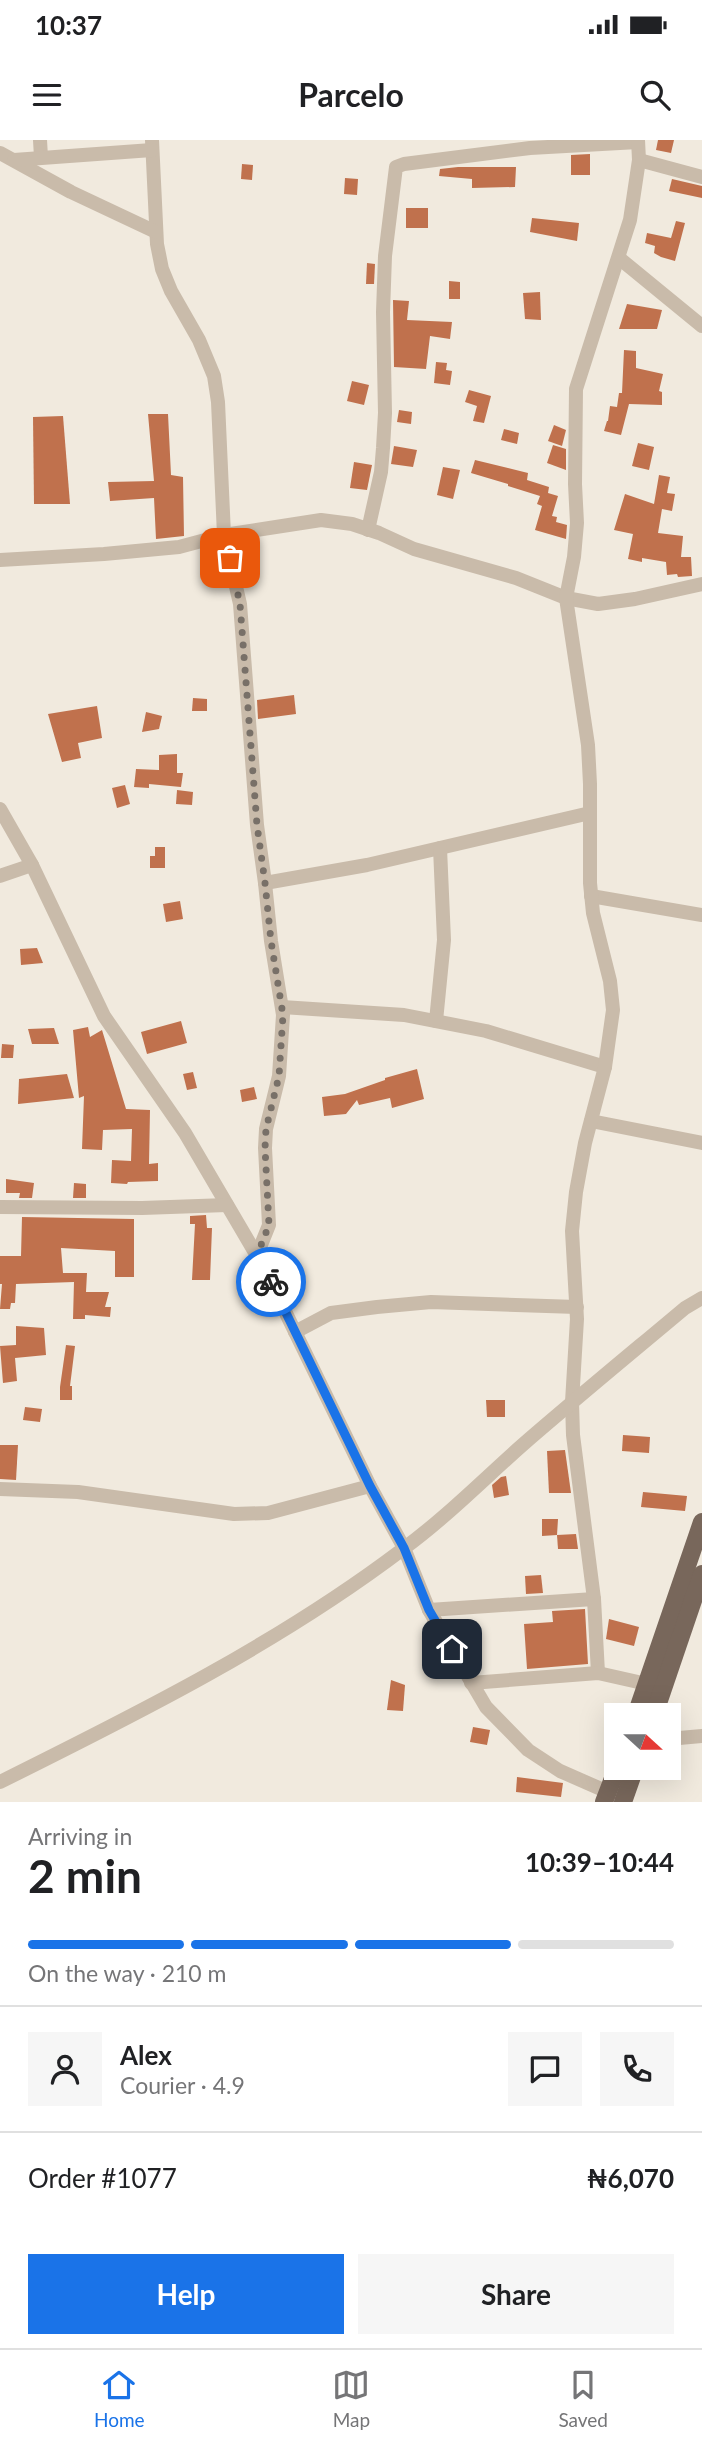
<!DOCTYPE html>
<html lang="en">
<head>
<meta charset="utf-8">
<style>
	:root { --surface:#fff; --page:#f6f6f6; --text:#202124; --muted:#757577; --line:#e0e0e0; --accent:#1a73e8 }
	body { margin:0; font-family:Lato,sans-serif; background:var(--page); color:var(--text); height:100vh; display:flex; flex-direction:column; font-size:26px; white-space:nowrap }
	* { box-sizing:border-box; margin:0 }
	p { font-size:23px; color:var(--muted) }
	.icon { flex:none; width:38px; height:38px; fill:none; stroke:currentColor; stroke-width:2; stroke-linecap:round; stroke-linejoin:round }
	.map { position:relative; height:1662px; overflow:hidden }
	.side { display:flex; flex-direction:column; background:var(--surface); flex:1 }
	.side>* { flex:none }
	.needle { width:46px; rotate:111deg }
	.buttons { position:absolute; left:604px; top:1563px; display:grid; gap:14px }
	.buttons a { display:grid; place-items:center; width:77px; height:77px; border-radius:0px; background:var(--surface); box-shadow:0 7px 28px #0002; font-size:35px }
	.pin { position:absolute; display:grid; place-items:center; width:60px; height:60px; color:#fff; margin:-30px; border-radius:14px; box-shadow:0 4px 10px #0006 }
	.courier { position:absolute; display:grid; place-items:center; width:70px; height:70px; margin:-35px; border:5px solid #1a73e8; border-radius:50%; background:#fff; color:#222; box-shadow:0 2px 9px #0007 }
	.head em { font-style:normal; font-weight:700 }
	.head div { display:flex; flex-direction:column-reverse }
	.head { display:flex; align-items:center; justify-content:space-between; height:119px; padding:0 28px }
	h1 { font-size:46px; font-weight:700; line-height:52px }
	.bar { display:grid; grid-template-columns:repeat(4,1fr); gap:10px 7px; align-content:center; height:84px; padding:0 28px }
	.bar i { height:9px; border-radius:5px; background:var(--line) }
	.bar .selected { background:var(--accent) }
	.bar p { grid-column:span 4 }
	.line { display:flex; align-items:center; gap:18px; padding:0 28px; border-top:2px solid var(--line) }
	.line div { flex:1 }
	.round { display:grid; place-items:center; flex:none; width:74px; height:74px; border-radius:0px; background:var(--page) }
	.cta { display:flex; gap:14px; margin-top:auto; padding:14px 28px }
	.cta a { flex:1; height:80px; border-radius:0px; background:var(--accent); color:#fff; font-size:28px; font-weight:700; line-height:80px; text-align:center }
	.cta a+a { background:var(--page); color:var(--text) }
	.status { display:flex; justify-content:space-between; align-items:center; height:49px; padding:0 35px; background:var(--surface); direction:ltr }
	.status svg { height:19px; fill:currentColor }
	header { display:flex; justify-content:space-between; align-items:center; height:91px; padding:0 28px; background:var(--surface); font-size:32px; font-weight:700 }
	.tab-bar { display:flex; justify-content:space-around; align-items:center; height:98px; border-top:2px solid var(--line); background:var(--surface); font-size:19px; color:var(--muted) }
	.tab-bar a { display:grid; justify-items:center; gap:4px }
	.tab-bar .selected { color:var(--accent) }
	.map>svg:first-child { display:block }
	.building { fill:#c0714d }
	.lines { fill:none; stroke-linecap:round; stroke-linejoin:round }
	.street { stroke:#c9bbaa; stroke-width:14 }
	.primary { stroke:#78675b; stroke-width:18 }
	.done { stroke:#787068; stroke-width:7; stroke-dasharray:0 12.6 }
	.route { stroke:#1a73e8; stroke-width:9 }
</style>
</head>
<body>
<div class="status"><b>10:37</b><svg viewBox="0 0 49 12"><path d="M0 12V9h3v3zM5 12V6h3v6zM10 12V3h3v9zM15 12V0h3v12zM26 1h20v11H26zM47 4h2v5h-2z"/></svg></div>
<header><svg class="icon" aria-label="menu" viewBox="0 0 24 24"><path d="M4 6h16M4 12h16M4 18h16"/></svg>Parcelo<svg class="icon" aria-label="search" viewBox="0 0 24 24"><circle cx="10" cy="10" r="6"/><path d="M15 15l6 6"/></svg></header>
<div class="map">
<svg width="702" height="1662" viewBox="0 0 702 1662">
	<rect width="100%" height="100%" fill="#f1eade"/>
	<g class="building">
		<polygon points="658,0 674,0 671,13 656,10"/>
		<polygon points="590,14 590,35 571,35 571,15"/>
		<polygon points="242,24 253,25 252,40 241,39"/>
		<polygon points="458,27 516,27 515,47 472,48 472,39 439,36 440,29"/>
		<polygon points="345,38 358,39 357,55 344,54"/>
		<polygon points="672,39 702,46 702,58 669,51"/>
		<rect x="406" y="68" width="22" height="20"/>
		<polygon points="532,78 579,83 577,101 530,92"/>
		<polygon points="676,81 685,83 675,121 661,117 654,113 655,106 645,103 647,93 671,98"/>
		<polygon points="367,123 375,124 374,144 366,144"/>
		<polygon points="449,141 460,142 460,159 449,159"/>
		<polygon points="540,152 541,180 525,179 523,153"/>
		<polygon points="393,160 409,161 407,180 452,182 450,199 430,196 426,229 394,227"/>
		<polygon points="627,164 662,170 657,189 619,189"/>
		<polygon points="624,210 636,211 636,228 663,234 659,251 662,252 662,265 629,264 621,295 604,291 607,281 608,281 610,266 617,267 619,253 622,253"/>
		<polygon points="436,222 447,223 446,230 452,231 450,245 434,243"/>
		<polygon points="352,241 369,245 364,265 347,261"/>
		<polygon points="469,250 491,256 484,283 473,281 477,266 465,262"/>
		<polygon points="399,270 412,272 411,284 397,282"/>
		<polygon points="148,274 168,274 171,335 183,337 184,396 156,399 154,358 110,361 108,342 154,341"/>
		<polygon points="63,276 70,364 34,364 33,277"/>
		<polygon points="554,285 566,290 562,306 548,301"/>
		<polygon points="504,289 519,293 517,304 501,300"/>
		<polygon points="638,303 654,307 649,330 632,326"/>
		<polygon points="553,305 566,309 566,330 547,323"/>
		<polygon points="394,306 417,310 413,327 391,324"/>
		<polygon points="475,320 528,333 527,340 549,347 548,353 558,356 552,376 557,377 556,382 567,385 566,399 535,390 542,366 537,364 540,356 508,346 508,344 471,333"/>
		<polygon points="354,322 372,325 367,350 350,348"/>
		<polygon points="443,327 460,330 453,359 437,355"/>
		<polygon points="659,335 670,337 667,353 675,354 672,371 662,369 658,393 683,396 681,417 691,417 692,436 678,437 677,434 667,435 666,422 642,418 642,422 628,419 633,394 614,390 625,354 654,364"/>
		<polygon points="294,555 296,574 258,579 257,560"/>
		<polygon points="193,558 207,559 207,571 192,571"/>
		<polygon points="97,566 102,598 78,603 81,618 62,622 48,574"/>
		<polygon points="146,572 162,576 159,589 142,592"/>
		<polygon points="177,614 177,633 183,633 181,647 149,644 149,648 134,647 136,629 159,630 159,615"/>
		<polygon points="125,645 130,664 117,668 112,648"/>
		<polygon points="177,650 193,652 192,665 176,664"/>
		<polygon points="155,707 165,707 165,728 150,728 150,716 155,716"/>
		<polygon points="180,761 183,779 166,782 163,764"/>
		<polygon points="37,808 43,823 21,825 20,809"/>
		<polygon points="181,881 187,903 147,914 141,892"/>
		<polygon points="88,887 90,897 102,890 126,969 150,970 149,1024 158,1023 158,1041 128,1042 127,1044 111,1043 112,1020 131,1021 132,989 103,990 102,1010 82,1009 84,956 79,958 73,890"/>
		<polygon points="54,888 59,904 32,904 28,889"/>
		<polygon points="2,904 14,905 13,918 1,918"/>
		<polygon points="417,929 424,959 392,968 390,958 359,965 357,960 346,974 324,976 322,957 345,954 385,940 385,938"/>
		<polygon points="193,932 197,948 187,950 183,934"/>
		<polygon points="67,934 74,958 18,964 19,939"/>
		<polygon points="254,947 257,959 242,962 240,950"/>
		<polygon points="6,1039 34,1043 32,1058 19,1058 20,1053 6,1053"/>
		<polygon points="74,1043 86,1044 86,1058 73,1058"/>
		<polygon points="206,1075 207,1088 212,1088 210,1140 192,1140 195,1084 190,1084 190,1076"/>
		<polygon points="22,1077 134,1079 134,1137 115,1137 115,1111 61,1108 63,1133 87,1133 86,1152 109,1152 105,1167 111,1167 110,1177 85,1175 85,1179 73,1179 74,1142 16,1144 15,1163 11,1163 10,1169 0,1169 2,1144 0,1144 0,1116 21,1116"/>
		<polygon points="16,1186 44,1188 46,1215 15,1218 17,1241 3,1243 0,1206 16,1205"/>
		<polygon points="66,1205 75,1206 70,1246 72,1246 72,1260 60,1260 60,1247"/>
		<polygon points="486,1260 505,1260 505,1277 487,1277"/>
		<polygon points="25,1267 42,1269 40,1282 23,1280"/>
		<polygon points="623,1295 650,1297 649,1313 622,1311"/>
		<polygon points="0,1305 18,1305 16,1340 0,1339"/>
		<polygon points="565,1310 571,1353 549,1353 547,1311"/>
		<polygon points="506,1336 509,1355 494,1358 492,1345 501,1337"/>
		<polygon points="643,1352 687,1356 685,1371 641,1367"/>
		<polygon points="542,1379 558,1379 557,1395 542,1396"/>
		<polygon points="576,1394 578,1409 558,1409 557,1395"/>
		<polygon points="541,1435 543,1453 526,1454 525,1436"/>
		<polygon points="585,1469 588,1524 527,1529 524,1484 553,1482 552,1471"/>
		<polygon points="609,1479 639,1487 634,1506 606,1499"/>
		<polygon points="391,1540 405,1545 403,1571 387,1570"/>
		<polygon points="473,1587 490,1590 487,1605 470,1602"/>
		<polygon points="517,1637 563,1643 561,1657 516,1652"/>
	</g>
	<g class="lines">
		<g class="street">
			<polyline points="40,0 41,17"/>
			<polyline points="152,0 157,104 162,129 171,151 199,200 214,236 218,262 224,395 240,464 257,685 265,743 271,801 283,875 279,936 266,989 265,1008 269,1085 257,1115"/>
			<polyline points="0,13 71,52 156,92"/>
			<polyline points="14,20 152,10"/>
			<polyline points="639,20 702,37"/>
			<polyline points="619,118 702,186"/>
			<polyline points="368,390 381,332 383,308 385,273 383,172 385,116 396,27 404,24 530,8 638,2"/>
			<polyline points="0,420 104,414 179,407 224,395 321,380 352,384 379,393 414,409 516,438 566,458 598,464 635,459 702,444"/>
			<polyline points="0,669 32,725 104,876 185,993 263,1126 370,1346 404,1408 429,1470 486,1567 528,1610 560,1631 608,1652"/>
			<polyline points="0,736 32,725"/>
			<polyline points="265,743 367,725 590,673"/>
			<polyline points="591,756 702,775"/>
			<polyline points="282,867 404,875 486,891 605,927"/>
			<polyline points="436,881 444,800 440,708"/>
			<polyline points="591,981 702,1003"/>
			<polyline points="0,1067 142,1068 227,1065"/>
			<polyline points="295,1192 331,1173 377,1167 431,1162 577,1167"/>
			<polyline points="0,1349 78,1352 234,1374 268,1373 370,1346"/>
			<polyline points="429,1470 594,1459"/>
			<polyline points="598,1533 594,1459 573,1295 572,1262 577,1179 572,1091 576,1052 585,1003 605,927 613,870 610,841 593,773 590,743 590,644 588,605 566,458 574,417 577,383 575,344 576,249 630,80 639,20 638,0"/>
			<polyline points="471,1543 598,1533 647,1544"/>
			<polyline points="668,1599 702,1596"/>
			<path d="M0,1642C139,1573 279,1503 403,1409C444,1379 481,1342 519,1308C573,1261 629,1215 685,1168L702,1158"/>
		</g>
		<g class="primary">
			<polyline points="636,1575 702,1382"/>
			<polyline points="654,1575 702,1434"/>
			<polyline points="604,1662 617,1628"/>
			<polyline points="623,1662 635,1628"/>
		</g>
	</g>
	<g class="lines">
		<polyline class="done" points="230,418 240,464 257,685 265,743 271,801 283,875 279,936 266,989 265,1008 269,1085 257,1115 271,1142"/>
		<polyline class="route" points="271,1142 370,1346 404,1408 429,1470 452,1509"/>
	</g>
</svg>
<div class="buttons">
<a><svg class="needle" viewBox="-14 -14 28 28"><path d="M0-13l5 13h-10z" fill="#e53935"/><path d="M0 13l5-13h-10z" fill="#757577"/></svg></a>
</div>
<div class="pin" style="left:230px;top:418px;background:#ea580c"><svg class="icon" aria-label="bag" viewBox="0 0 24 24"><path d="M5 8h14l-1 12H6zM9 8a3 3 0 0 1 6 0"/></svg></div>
<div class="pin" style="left:452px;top:1509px;background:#1f2937"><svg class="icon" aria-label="home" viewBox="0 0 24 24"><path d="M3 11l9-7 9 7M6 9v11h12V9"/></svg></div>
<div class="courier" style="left:271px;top:1142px"><svg class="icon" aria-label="bike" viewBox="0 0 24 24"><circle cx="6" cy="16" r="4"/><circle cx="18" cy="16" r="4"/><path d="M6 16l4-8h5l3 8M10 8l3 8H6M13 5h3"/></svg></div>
</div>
<section class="side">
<div class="head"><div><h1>2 min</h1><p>Arriving in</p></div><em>10:39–10:44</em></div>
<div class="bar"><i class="selected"></i><i class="selected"></i><i class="selected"></i><i></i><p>On the way · 210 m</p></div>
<div class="line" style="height:126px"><a class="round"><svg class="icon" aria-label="person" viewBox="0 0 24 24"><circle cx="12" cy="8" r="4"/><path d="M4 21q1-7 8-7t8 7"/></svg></a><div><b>Alex</b><p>Courier · 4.9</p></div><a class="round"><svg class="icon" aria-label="chat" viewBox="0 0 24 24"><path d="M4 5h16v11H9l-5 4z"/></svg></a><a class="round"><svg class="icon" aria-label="phone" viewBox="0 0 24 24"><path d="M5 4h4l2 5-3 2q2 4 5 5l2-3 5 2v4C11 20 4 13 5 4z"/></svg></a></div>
<div class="line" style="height:91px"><div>Order #1077</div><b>₦6,070</b></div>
<div class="cta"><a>Help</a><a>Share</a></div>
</section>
<nav class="tab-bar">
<a class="selected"><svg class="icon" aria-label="home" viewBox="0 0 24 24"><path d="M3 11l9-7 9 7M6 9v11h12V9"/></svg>Home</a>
<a><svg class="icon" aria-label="map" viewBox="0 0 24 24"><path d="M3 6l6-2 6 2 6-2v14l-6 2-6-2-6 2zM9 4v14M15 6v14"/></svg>Map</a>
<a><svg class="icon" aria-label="saved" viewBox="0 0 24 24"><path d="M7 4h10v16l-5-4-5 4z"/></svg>Saved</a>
</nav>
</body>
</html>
